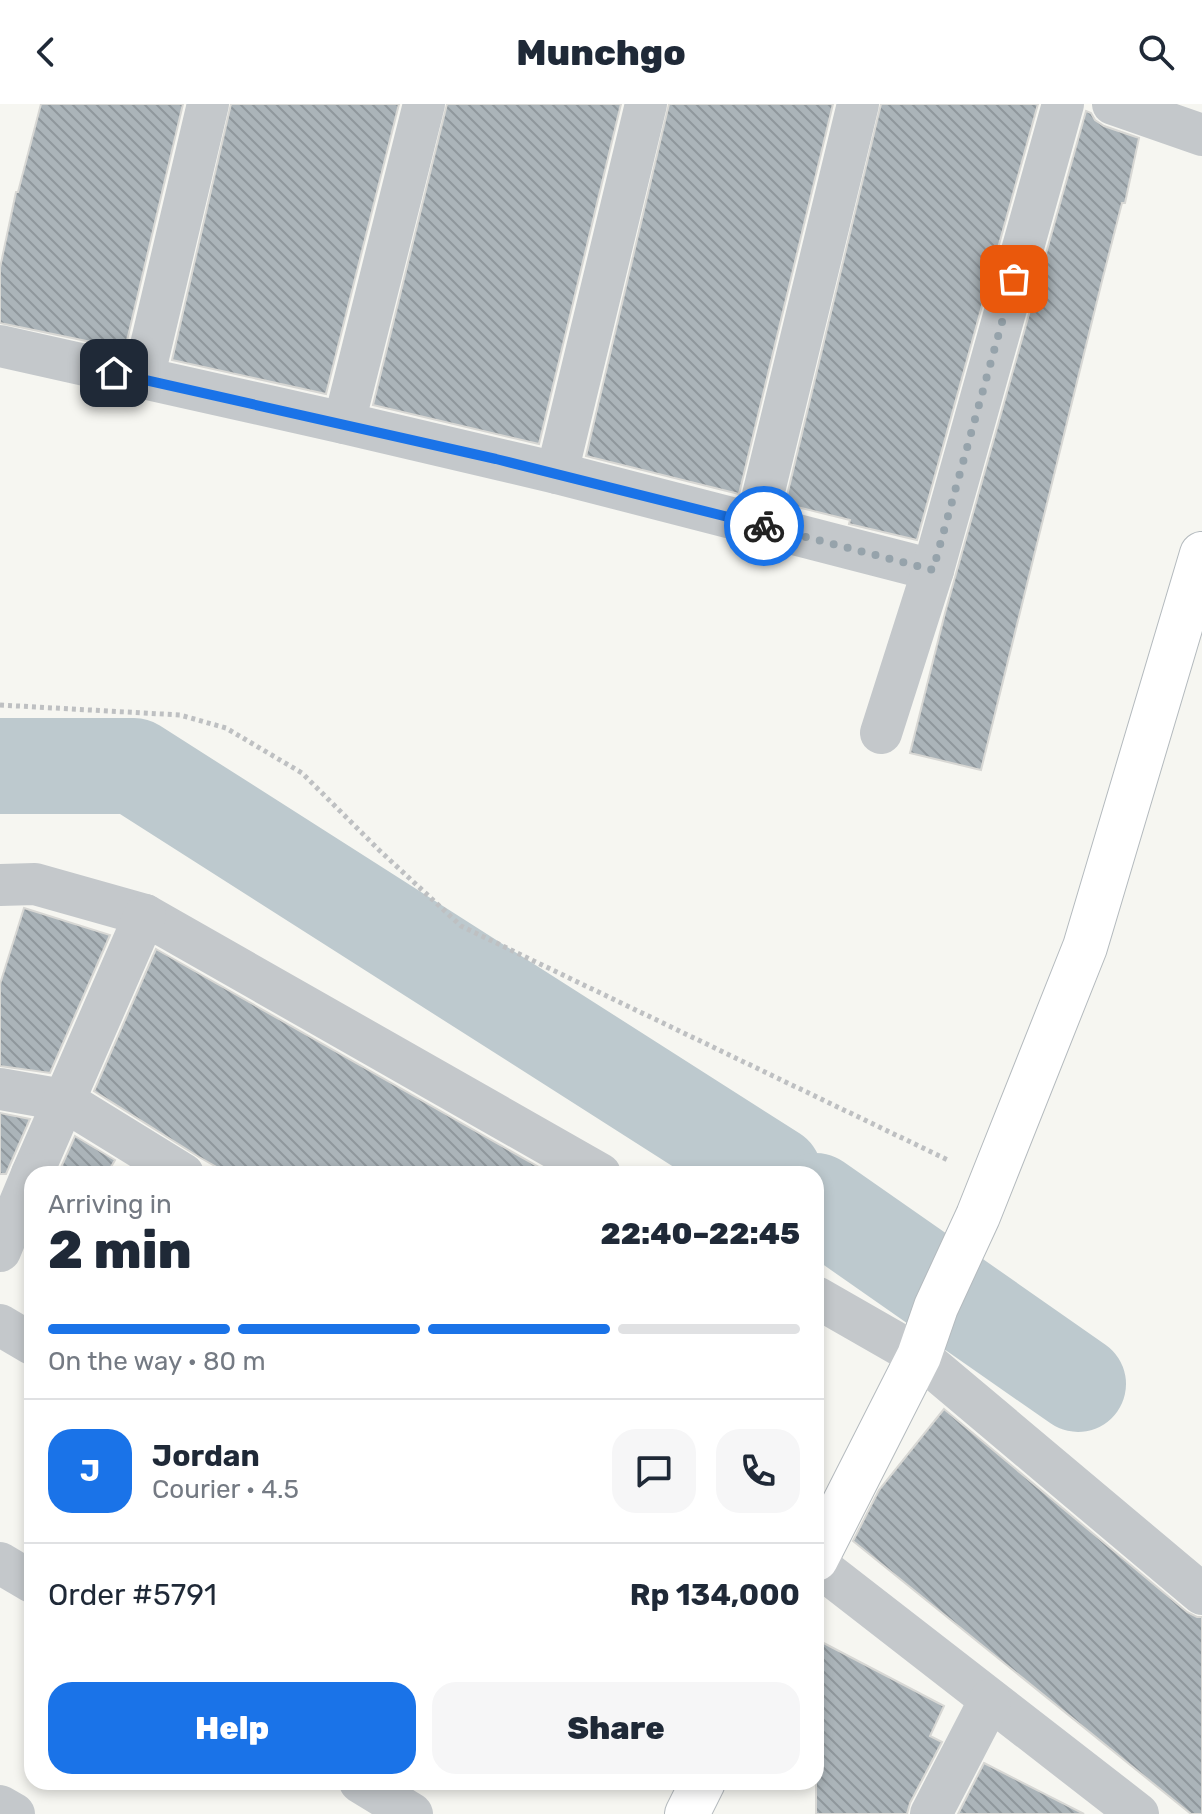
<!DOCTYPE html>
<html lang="en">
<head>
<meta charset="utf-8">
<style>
	:root { --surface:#fff; --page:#f6f6f7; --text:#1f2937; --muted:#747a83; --line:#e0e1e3; --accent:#1a73e8 }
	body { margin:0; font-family:Rubik,sans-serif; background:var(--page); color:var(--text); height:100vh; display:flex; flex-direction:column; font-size:30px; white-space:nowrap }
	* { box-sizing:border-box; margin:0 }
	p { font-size:26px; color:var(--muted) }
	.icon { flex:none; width:44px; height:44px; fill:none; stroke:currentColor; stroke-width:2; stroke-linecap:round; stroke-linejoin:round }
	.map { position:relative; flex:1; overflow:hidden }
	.sheet { position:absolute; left:24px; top:1062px; width:800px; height:624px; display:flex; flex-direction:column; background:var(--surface); border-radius:24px; box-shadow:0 4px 12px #0003 }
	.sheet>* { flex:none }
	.pin { position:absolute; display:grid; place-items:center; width:68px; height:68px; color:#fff; margin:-34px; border-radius:16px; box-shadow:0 4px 12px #0006 }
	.courier { position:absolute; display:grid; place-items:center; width:80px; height:80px; margin:-40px; border:6px solid #1a73e8; border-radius:50%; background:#fff; color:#222; box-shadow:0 2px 10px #0007 }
	.headline em { font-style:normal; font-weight:800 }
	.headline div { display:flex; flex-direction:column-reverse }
	.headline { display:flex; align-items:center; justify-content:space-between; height:136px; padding:0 24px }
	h1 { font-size:52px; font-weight:800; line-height:60px }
	.bar { display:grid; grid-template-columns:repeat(4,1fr); gap:12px 8px; align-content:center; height:96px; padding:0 24px }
	.bar i { height:10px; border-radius:6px; background:var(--line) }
	.bar .on { background:var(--accent) }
	.bar p { grid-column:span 4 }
	.line { display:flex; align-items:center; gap:20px; padding:0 24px; border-top:2px solid var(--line) }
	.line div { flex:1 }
	.round { display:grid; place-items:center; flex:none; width:84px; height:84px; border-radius:24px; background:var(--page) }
	.action { display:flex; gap:16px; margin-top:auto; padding:16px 24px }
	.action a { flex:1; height:92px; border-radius:24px; background:var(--accent); color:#fff; font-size:32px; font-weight:800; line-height:92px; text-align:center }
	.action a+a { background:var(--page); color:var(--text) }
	header { display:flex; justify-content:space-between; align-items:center; height:104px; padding:0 24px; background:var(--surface); font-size:36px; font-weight:800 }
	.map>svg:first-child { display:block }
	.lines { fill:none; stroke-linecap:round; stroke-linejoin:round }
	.river { stroke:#bdc9ce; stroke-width:96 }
	.building { fill:url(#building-back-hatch); stroke:#d7d7d4; stroke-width:2 }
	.secondary-casing { stroke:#b4babe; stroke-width:46 }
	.path { stroke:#bec0c2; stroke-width:5; stroke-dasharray:4 4; stroke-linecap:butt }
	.street { stroke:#c4c8cb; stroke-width:42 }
	.secondary { stroke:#fff; stroke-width:44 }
	.done { stroke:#96a3ab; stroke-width:8; stroke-dasharray:0 14.4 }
	.route { stroke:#1a73e8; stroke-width:10 }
</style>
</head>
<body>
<header><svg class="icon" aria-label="back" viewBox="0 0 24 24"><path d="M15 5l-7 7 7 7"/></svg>Munchgo<svg class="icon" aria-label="search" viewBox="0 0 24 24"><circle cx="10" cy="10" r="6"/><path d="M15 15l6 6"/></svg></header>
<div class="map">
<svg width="1202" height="1710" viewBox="0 0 1202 1710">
	<defs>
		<pattern id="building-back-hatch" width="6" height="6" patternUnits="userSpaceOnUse" patternTransform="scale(2)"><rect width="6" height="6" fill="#abb4b9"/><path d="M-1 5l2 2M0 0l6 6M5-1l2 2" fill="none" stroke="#8f979c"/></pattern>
	</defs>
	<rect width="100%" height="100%" fill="#f6f6f1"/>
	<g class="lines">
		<g class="river">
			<polyline points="0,662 134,662 774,1070"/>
			<polyline points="816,1097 1078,1280"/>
		</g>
	</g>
	<g class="building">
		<polygon points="41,0 183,0 125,245 0,219 0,164 16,88 18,88"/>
		<polygon points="231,0 399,0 326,290 172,256"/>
		<polygon points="447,0 621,0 539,340 373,301"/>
		<polygon points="669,0 833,0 739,390 586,352"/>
		<polygon points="881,0 1038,0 917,436 849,420 850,416 785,400"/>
		<polygon points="1086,7 1091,9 1095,16 1104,22 1139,34 1125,99 1122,99 1102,177 981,666 910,649 945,509"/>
		<polygon points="24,804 110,831 50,969 0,962 0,880"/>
		<polygon points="156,845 551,1070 229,1070 199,1053 94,987"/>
		<polygon points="0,1009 30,1015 6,1070 0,1070"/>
		<polygon points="75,1032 115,1056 107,1070 58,1070"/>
		<polygon points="944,1305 1187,1508 1197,1513 1202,1513 1202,1710 1191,1710 853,1437 879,1386"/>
		<polygon points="816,1535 944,1602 930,1632 942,1638 910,1699 907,1710 816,1710"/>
		<polygon points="984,1659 1084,1710 958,1710"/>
	</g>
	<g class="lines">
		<g class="secondary-casing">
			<g id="secondary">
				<polyline points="816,1455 919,1252 936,1203 978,1112 1085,843 1202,450"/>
				<polyline points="687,1710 703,1678"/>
			</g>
		</g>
		<polyline class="path" points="0,601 180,611 226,624 302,669 379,746 461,822 948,1056"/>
		<g class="street">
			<polyline points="1113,0 1202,31"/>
			<polyline points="0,242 344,319 557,369 933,466"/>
			<polyline points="143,275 208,0"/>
			<polyline points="344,319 424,0"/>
			<polyline points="557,369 646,0"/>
			<polyline points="756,420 858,0"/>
			<polyline points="881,629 933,466 1063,0"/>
			<polyline points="0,781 35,780 145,811 600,1070"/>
			<polyline points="0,985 63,996 183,1070"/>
			<polyline points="32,1070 145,811"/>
			<polyline points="0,1147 32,1070"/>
			<polyline points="816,1193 919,1252 1202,1490"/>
			<polyline points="0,1221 32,1240"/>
			<polyline points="0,1459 32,1478"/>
			<polyline points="816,1460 1138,1710"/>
			<polyline points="360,1678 412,1710"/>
			<polyline points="0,1702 14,1710"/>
			<polyline points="931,1710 990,1596"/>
		</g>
		<use href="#secondary" class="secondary"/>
	</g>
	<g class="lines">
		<polyline class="done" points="764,422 933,466 1014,175"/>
		<polyline class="route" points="114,269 496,355 764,422"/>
	</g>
</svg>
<div class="pin" style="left:1014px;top:175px;background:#ea580c"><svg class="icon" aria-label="bag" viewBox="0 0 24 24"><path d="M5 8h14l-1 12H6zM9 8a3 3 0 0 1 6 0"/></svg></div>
<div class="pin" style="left:114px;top:269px;background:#1f2937"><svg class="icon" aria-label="home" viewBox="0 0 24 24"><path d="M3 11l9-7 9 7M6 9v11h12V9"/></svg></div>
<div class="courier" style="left:764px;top:422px"><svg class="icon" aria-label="bike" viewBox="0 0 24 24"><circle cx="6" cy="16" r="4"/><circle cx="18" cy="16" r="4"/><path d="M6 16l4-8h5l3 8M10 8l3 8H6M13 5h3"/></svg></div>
<section class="sheet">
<div class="headline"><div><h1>2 min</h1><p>Arriving in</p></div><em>22:40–22:45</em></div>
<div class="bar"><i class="on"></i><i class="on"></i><i class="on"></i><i></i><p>On the way · 80 m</p></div>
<div class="line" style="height:144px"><b class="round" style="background:var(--accent);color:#fff">J</b><div><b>Jordan</b><p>Courier · 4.5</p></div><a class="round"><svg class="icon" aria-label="chat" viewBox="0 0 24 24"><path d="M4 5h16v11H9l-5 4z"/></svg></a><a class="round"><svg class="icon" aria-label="phone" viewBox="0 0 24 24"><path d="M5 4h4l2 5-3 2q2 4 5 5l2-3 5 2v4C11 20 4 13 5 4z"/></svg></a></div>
<div class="line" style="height:104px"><div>Order #5791</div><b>Rp 134,000</b></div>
<div class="action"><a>Help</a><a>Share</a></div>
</section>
</div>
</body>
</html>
